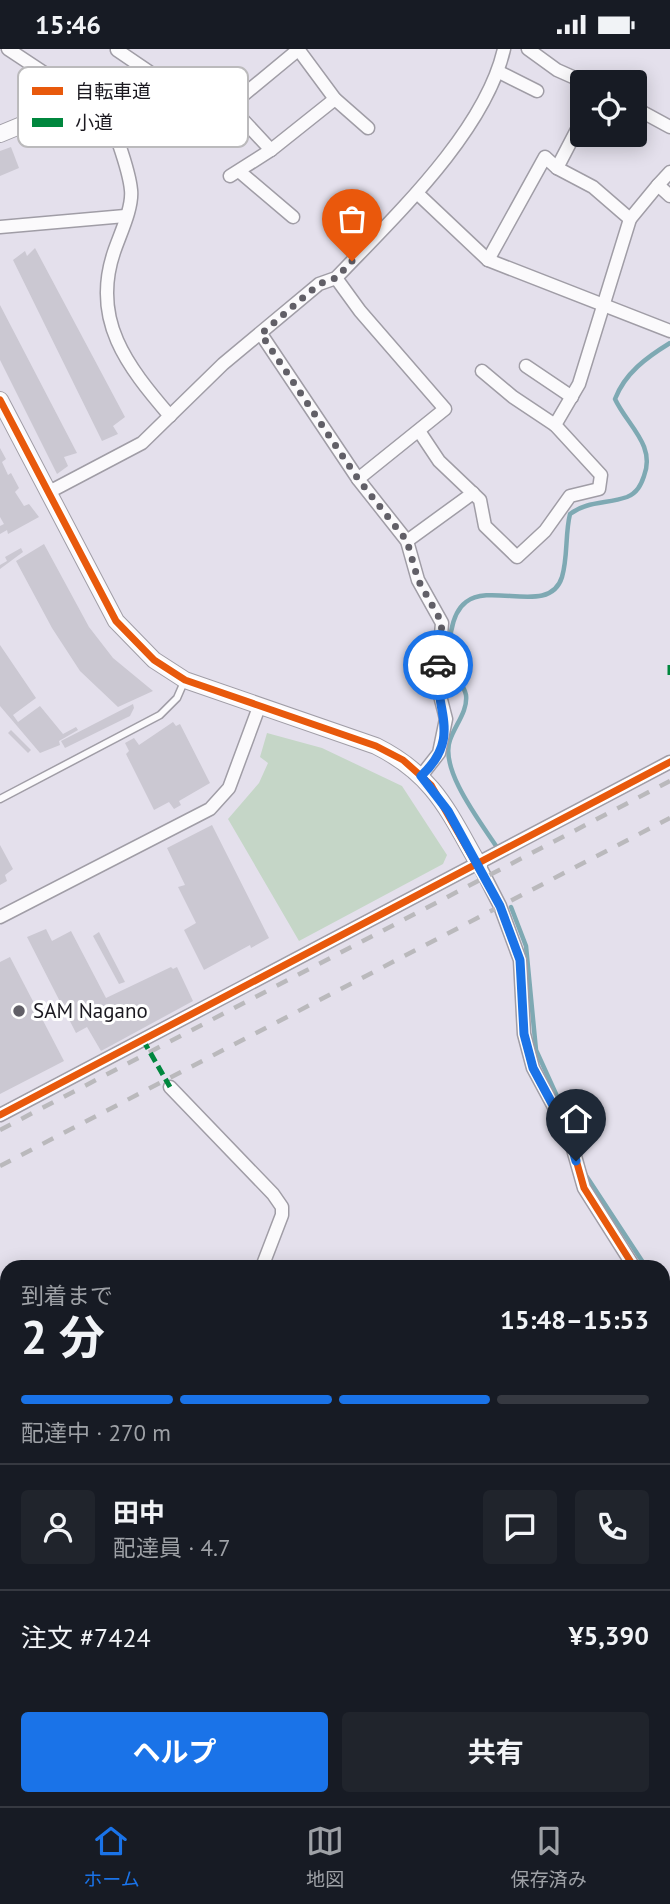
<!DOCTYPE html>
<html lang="ja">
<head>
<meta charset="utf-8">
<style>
	:root { --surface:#171b24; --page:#20242c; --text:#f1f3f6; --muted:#9ea1a6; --line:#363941; --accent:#1a73e8 }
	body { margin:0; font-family:"PT Sans","Noto Sans JP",sans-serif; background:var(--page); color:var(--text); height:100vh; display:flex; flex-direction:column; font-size:26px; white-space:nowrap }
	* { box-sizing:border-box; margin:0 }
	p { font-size:23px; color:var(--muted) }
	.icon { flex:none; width:38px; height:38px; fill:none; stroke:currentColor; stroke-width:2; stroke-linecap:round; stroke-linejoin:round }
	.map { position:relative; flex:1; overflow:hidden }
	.sheet { position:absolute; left:0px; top:1211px; width:670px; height:546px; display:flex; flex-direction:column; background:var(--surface); border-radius:21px 21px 0 0; box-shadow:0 4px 18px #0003 }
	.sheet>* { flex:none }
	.fabs { position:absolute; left:570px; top:21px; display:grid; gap:14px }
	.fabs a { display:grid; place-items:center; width:77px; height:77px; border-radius:7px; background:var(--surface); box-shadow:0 4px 18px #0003; font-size:35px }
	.pin { position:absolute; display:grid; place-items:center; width:60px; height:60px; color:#fff; margin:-72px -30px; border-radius:50% 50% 50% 0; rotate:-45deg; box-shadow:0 0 7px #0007 }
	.pin .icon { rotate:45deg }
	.courier { position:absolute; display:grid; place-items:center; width:70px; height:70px; margin:-35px; border:5px solid #1a73e8; border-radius:50%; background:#fff; color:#222; box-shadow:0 2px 9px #0007 }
	.summary em { font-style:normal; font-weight:700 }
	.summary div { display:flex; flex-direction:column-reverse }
	.summary { display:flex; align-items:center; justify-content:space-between; height:119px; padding:0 21px }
	h1 { font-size:46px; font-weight:700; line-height:52px }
	.bar { display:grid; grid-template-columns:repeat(4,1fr); gap:10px 7px; align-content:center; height:84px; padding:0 21px }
	.bar i { height:9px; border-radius:5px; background:var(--line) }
	.bar .selected { background:var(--accent) }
	.bar p { grid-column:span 4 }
	.line { display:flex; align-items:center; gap:18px; padding:0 21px; border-top:2px solid var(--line) }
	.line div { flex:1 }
	.round { display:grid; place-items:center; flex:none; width:74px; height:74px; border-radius:7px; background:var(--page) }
	.button { display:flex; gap:14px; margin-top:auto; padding:14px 21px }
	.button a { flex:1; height:80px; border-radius:7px; background:var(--accent); color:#fff; font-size:28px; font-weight:700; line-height:80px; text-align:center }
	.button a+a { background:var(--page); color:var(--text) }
	.status { display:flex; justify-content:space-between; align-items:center; height:49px; padding:0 35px; background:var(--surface); direction:ltr }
	.status svg { height:19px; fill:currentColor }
	.tab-bar { display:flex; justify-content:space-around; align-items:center; height:98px; border-top:2px solid var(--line); background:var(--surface); font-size:19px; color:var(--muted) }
	.tab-bar a { display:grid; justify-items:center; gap:4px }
	.tab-bar .selected { color:var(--accent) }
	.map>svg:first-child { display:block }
	.green { fill:#c5d6c7 }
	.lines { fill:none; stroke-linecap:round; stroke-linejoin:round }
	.stream { stroke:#7ea9b3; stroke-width:4.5 }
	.building { fill:#cbc8d2 }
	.service-casing { stroke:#a09da6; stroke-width:9 }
	.minor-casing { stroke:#a09da6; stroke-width:15 }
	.tertiary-casing { stroke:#a09da6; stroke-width:18 }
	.service { stroke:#fbfafc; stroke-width:6 }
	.minor { stroke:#fbfafc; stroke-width:12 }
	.tertiary { stroke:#fbfafc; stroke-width:16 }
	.rail { stroke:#bab9bc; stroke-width:4.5; stroke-dasharray:12 12; stroke-linecap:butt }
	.quiet { stroke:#00873e; stroke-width:5; stroke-dasharray:10 5; stroke-linecap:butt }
	.cycleway-casing { stroke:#fff; stroke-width:11 }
	.cycleway { stroke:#e8590c; stroke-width:7 }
	.done { stroke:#615f67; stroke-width:7; stroke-dasharray:0 12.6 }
	.route { stroke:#1a73e8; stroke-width:9 }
	.poi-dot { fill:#615f67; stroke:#fff; stroke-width:2.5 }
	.labels { text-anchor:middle; stroke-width:6; stroke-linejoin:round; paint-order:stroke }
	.poi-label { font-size:21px; fill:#1b1920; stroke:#fff; text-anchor:start }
	.key { fill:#fff; stroke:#bbbabc; stroke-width:2 }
	.key-label { font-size:19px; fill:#1b1920 }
</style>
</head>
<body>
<div class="status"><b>15:46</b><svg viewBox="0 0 49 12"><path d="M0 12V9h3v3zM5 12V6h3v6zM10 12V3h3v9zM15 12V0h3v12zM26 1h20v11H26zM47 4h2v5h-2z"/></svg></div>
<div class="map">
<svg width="670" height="1757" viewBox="0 0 670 1757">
	<rect width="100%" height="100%" fill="#e4e0ec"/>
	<polygon class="green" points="267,684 322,699 402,737 447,806 443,815 299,892 228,770 259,734 268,714 260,708"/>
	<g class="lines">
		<g class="stream">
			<path d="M498,800C482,775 439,721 450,691C455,676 468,662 466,646C464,636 455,627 452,617C447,598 450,565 466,553C492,533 550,567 562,528C568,508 565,485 570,465C587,452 607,455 627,448C637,444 641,436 644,427C656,396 627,376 615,350C625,324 647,308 670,294"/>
			<polyline points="511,858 526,897 536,1001 566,1067"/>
			<polyline points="585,1125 646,1218"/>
		</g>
	</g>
	<g class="building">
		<polygon points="11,98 19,119 0,127 0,102"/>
		<polygon points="35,199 125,368 113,377 118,385 102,392 13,211 25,202 27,207"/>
		<polygon points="0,256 77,404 64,408 68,417 57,425 0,311"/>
		<polygon points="0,399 6,410 2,413 8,426 11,424 19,439 15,443 24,457 29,455 39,468 8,485 7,481 0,485 0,477 4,475 0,468"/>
		<polygon points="44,495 89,578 113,609 153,642 118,658 80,622 52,579 16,512"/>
		<polygon points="21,499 23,503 0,520 0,516 7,512 5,508"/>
		<polygon points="0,596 36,649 13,666 18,673 40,657 63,685 76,678 78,681 59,692 60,696 40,704 0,657"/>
		<polygon points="133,655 134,659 130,667 65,699 61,692"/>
		<polygon points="173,673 176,677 180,675 210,734 179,752 181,756 174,760 169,753 154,761 126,705 129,702 125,694 134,689 139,696"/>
		<polygon points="11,681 31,701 28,704 8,684"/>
		<polygon points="212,776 269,889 251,899 250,896 204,921 184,881 196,874 178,838 185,836 167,799"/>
		<polygon points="0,796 13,820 5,826 7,832 0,836"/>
		<polygon points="46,880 52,892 71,882 106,949 171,918 173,920 177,918 193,952 101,1002 87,978 76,984 27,888"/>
		<polygon points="99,883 125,933 119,935 93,887"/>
		<polygon points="10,908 64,1012 0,1045 0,913"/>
		<polygon points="7,1738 7,1750 12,1750 3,1757 0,1746"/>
		<polygon points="58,1750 70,1750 77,1757 60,1757 55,1753"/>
	</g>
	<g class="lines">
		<g class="service-casing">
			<polyline id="service" points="0,750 160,666 177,649 184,633"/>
		</g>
		<g class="minor-casing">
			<g id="minor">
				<polyline points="8,0 70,41 100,68 112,73 201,47 230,57 271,101"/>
				<polyline points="298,0 335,50 368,79"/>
				<polyline points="528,0 557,21 584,33"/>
				<polyline points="117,1 167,35 169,54"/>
				<polyline points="499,23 537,42"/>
				<polyline points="230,57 299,0"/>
				<polyline points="635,59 670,78"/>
				<path d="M112,73C118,95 129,119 131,141C133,159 120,185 114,203C91,271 127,317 170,367"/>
				<polyline points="557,119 583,69"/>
				<polyline points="240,123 293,168"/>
				<polyline points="230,127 271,101 335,50"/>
				<polyline points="658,136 670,123"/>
				<polyline points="417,144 488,211 670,282"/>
				<polyline points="630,170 658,136 670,147"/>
				<polyline points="0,178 125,167"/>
				<polyline points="488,211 545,108 557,119 593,138 630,170 579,335 555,376"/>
				<polyline points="336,229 360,262 445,360 358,430 407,492 418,531 442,574 437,635 446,670 439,704 421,727"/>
				<polyline points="261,285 358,430"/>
				<polyline points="526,317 572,348"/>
				<polyline points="419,382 439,412 480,451 485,477 517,508 545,482 570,447 599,440 601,426 555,376 513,348 482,322"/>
				<path d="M49,443L142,394L223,315L319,235L336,229C394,168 485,83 504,0"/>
				<polyline points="407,492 473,444"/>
				<polyline points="479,816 500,857 520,911 524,985 533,1019 569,1086 584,1139 634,1218"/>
				<polyline points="0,868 210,760 229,739 259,658"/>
				<polyline points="170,1038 273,1145 282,1158 282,1166 262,1218"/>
				<polyline points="0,1066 670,713"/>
				<polyline points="0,1245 7,1246"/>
				<polyline points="663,1337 670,1347"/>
				<polyline points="663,1422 670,1405"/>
				<polyline points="663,1499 670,1503"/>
				<polyline points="0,1524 7,1521"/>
				<polyline points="663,1603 670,1591"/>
				<polyline points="0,1714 7,1720"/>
				<polyline points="41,1750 49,1757"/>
				<polyline points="487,1750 502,1757"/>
				<polyline points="353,1757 355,1750"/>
				<polyline points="520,1757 524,1750"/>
			</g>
		</g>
		<g class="tertiary-casing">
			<g id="tertiary">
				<polyline points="0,85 80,52"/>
				<path d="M0,351L116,572L154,611L185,631L376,697C434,726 448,762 479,816"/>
			</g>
		</g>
		<use href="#service" class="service"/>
		<use href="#minor" class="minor"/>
		<use href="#tertiary" class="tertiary"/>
		<g class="rail">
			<polyline points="0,1081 670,732"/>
			<polyline points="0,1117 670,769"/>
		</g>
		<g class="quiet">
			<polyline points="670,616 670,629"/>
			<polyline points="143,991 170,1038"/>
		</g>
		<g class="cycleway-casing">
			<g id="cycleway">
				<polyline points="0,351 116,572 154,611 185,631 376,697 403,711 431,736 500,857 520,911 524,985 533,1019 569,1086 584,1139 634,1218"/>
				<polyline points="0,1066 670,713"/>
			</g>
		</g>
		<use href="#cycleway" class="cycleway"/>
	</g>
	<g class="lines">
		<polyline class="done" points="352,212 336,229 319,235 261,285 358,430 407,492 418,531 442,574 438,616"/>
		<path class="route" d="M438,616C433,659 464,687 421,727L448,762L500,857L520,911L524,985L533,1019L569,1086L576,1112"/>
	</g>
	<circle class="poi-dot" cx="19" cy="962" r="7"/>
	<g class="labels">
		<g class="poi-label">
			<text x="33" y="969">SAM Nagano</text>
		</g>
	</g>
	<rect x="18" y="18" width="230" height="80" rx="10" class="key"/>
	<rect x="32" y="38" width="31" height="8" fill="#e8590c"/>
	<rect x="32" y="69" width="31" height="9" fill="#00873e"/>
	<g class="key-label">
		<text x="75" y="49">自転車道</text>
		<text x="75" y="80">小道</text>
	</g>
</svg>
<div class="fabs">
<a><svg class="icon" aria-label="locate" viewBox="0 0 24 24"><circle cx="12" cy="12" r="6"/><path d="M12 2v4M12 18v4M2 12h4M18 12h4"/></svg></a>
</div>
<div class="pin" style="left:352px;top:212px;background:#ea580c"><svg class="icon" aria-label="bag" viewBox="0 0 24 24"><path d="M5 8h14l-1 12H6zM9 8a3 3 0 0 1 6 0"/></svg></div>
<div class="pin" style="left:576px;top:1112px;background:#1f2937"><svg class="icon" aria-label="home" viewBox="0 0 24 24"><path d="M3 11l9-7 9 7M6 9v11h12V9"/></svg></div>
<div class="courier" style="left:438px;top:616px"><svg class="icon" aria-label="car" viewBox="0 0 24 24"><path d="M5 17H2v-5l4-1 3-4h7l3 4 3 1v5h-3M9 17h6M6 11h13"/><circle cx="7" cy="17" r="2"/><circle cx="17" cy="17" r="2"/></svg></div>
<section class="sheet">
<div class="summary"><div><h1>2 分</h1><p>到着まで</p></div><em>15:48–15:53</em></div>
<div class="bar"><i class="selected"></i><i class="selected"></i><i class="selected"></i><i></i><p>配達中 · 270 m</p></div>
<div class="line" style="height:126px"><a class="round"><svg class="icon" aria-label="person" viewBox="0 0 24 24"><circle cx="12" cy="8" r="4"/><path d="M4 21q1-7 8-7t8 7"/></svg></a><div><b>田中</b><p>配達員 · 4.7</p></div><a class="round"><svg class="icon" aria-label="chat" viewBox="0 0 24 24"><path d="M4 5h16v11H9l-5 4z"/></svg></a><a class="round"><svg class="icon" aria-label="phone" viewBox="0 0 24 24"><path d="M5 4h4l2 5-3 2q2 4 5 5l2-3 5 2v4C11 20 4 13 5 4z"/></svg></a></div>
<div class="line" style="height:91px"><div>注文 #7424</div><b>¥5,390</b></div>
<div class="button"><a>ヘルプ</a><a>共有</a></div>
</section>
</div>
<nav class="tab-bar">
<a class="selected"><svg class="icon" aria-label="home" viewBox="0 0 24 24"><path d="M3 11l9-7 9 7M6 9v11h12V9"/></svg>ホーム</a>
<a><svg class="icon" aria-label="map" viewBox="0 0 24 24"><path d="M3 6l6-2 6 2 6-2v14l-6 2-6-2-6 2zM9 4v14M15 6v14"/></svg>地図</a>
<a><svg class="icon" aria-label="saved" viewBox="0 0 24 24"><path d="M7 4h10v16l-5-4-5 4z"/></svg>保存済み</a>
</nav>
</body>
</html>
